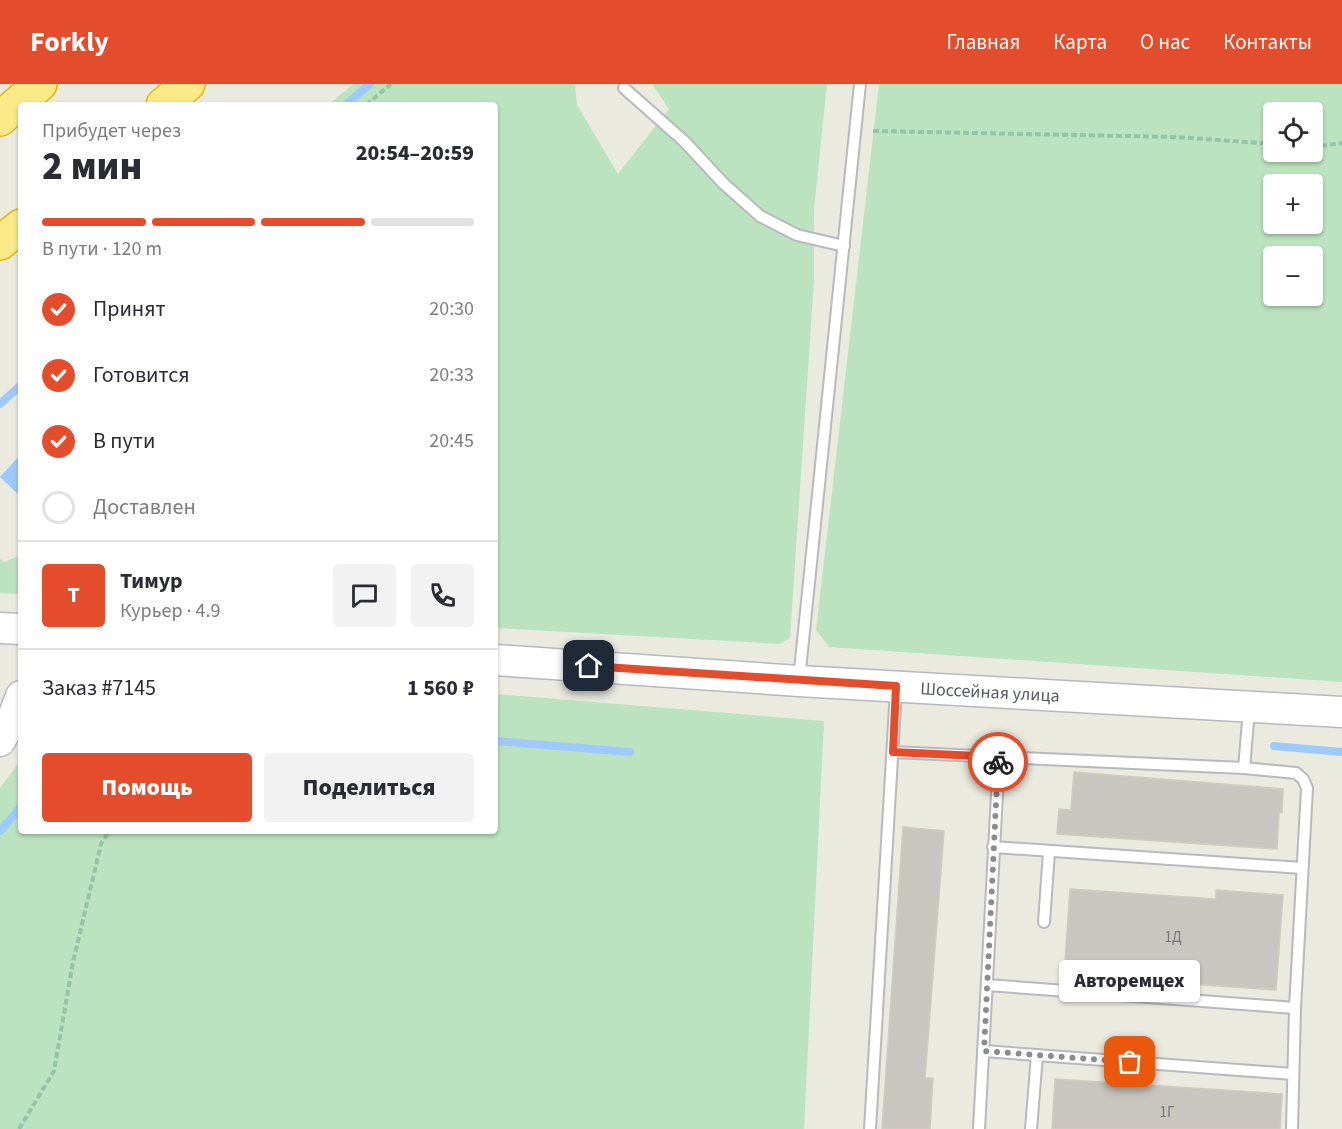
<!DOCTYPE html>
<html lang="ru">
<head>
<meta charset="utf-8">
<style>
	:root { --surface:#fff; --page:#f2f2f3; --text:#2b2b33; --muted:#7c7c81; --line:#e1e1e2; --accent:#e44d2c }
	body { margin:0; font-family:"Source Sans 3",sans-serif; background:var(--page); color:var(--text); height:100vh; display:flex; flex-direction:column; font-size:22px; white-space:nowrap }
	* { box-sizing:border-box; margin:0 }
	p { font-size:20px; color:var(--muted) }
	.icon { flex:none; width:33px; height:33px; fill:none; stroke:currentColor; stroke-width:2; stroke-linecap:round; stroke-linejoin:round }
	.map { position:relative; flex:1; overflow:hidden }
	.details { position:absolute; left:18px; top:18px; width:480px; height:732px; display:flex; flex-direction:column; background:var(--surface); border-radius:6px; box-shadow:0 2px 4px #0004 }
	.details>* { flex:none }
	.tools { position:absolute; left:1263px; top:18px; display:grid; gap:12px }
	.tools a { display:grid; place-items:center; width:60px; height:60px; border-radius:6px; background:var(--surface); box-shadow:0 2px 4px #0004; font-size:30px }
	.pin { position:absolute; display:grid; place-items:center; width:51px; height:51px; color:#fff; margin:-26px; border-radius:12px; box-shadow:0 3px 9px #0006 }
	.courier { position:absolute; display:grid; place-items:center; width:60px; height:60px; margin:-30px; border:4px solid #e44d2c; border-radius:50%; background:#fff; color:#222; box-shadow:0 2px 8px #0007 }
	.bubble { position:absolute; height:42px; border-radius:6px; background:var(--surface); box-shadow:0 2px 4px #0004; font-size:20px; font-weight:800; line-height:42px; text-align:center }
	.overview em { font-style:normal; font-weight:800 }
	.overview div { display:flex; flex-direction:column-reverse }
	.overview { display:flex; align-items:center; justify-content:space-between; height:102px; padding:0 24px }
	h1 { font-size:39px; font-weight:800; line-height:45px }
	.bar { display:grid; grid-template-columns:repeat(4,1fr); gap:9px 6px; align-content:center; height:72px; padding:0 24px }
	.bar i { height:8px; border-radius:4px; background:var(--line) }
	.bar .current { background:var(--accent) }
	.bar p { grid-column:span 4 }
	.line { display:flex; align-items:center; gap:15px; padding:0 24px; border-top:2px solid var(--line) }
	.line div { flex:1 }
	.round { display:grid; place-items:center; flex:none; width:63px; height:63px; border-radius:6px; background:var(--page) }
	ol { padding:0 24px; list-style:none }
	li { display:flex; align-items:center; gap:18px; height:66px }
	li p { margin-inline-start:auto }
	li .icon { padding:6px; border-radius:50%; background:var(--accent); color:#fff; stroke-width:4 }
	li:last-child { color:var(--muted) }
	li i { width:33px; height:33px; border:3px solid var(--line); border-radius:50% }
	.action { display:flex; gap:12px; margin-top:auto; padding:12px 24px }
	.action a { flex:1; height:69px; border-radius:6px; background:var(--accent); color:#fff; font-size:24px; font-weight:800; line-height:69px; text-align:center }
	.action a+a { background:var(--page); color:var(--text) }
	header { display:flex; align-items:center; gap:36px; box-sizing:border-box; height:84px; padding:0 30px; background:var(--accent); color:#fff }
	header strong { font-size:28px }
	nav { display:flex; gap:33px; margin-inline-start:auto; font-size:21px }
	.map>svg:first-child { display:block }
	.green { fill:#bbe3bf; fill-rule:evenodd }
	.water { fill:#9ec9fd }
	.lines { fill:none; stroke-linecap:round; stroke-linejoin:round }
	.stream { stroke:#9ec9fd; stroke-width:8 }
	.building { fill:#c8c6bf; stroke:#cfccbe; stroke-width:1.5 }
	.lane-casing { stroke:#b7b9be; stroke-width:14 }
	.secondary-casing { stroke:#b5b8be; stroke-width:33 }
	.highway-casing { stroke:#e5b606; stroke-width:36 }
	.path { stroke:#95c3a7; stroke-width:4; stroke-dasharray:6 3; stroke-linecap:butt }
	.lane { stroke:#fff; stroke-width:10 }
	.secondary { stroke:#fff; stroke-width:30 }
	.highway { stroke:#fae987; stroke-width:33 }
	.done { stroke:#8b8d8c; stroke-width:6; stroke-dasharray:0 10.8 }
	.route { stroke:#e44d2c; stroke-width:8 }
	.labels { text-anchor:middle; stroke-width:6; stroke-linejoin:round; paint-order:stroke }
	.number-label { font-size:15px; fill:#747678 }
	.street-label { font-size:18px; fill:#585b60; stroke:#fff }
</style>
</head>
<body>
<header>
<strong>Forkly</strong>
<nav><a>Главная</a><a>Карта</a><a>О нас</a><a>Контакты</a></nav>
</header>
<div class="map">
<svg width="1342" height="1045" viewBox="0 0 1342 1045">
	<rect width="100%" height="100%" fill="#ebeadf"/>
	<g class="green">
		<polygon points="353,0 575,0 577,21 618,90 669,25 652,0 827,0 814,126 814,197 790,554 780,560 495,544 495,21 328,21"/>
		<path d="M879,0H1342V598L829,563L816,546ZM1274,28H1312V68H1274ZM1274,100H1312V140H1274ZM1312,172V212H1274V172Z"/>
		<polygon points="21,471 21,510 0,509 0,475 4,478"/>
		<polygon points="495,610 824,637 804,1045 0,1045 0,704 21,676 21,747 495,747"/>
	</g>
	<polygon class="water" points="21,370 21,413 0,393"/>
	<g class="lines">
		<g class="stream">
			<polyline points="345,21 370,0"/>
			<polyline points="0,320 21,301"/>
			<polyline points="495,657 630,668"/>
			<polyline points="1274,662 1342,668"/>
			<polyline points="0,747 21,723"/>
		</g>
	</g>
	<g class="building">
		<polygon points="1074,688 1283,705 1282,729 1279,728 1277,765 1057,750 1059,725 1071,726"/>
		<polygon points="903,743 944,747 925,994 933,994 930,1045 882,1045"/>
		<polygon points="1070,805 1216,815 1216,806 1283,811 1276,906 1064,891"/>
		<polygon points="1055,995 1282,1010 1280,1045 1052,1045"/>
	</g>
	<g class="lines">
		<g class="lane-casing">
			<g id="lane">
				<polyline points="624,4 685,58 723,99 760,132 797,151 844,162"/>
				<polyline points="799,596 860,0"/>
				<polyline points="893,668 999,673"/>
				<polyline points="1244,684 1249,626"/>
				<polyline points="993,763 1302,784"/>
				<polyline points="1044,838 1049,768"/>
				<polyline points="987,901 1295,924"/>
				<polyline points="983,967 1293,990"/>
				<polyline points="870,1045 896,606"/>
				<polyline points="979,1045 999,673 1244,684 1296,689 1303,695 1307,704 1295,924 1292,1045"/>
				<polyline points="1031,1045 1037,971"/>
			</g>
		</g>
		<g class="secondary-casing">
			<g id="secondary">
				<polyline points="0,544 21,545"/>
				<polyline points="495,576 799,597 1342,628"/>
				<polyline points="0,657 13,633 21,612"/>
			</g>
		</g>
		<g class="highway-casing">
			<g id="highway">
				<polyline points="163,21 188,0"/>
				<polyline points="0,35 40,0"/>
				<polyline points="0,159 21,142"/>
			</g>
		</g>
		<g class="path">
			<polyline points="366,21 391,0"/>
			<polyline points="873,47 1176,53 1274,60"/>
			<polyline points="1312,63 1342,59"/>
			<polyline points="19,1045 54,987 73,878 101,760 109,747"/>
		</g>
		<use href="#lane" class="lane"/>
		<use href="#secondary" class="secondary"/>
		<use href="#highway" class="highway"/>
	</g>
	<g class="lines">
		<polyline class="done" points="998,678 984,967 1130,978"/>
		<polyline class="route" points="589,582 896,602 893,668 999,673 998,678"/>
	</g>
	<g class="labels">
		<g class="number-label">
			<text x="1173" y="858">1Д</text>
			<text x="1167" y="1033">1Г</text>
		</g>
		<g class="street-label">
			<text transform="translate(990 608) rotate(3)" y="6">Шоссейная улица</text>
		</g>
	</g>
</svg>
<div class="tools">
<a><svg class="icon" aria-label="locate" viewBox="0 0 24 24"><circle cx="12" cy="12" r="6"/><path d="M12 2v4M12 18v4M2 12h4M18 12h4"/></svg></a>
<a>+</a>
<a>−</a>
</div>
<div class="pin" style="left:1130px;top:978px;background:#ea580c"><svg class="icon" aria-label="bag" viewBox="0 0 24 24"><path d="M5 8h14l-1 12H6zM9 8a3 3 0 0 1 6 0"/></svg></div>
<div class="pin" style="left:589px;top:582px;background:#1f2937"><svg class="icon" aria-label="home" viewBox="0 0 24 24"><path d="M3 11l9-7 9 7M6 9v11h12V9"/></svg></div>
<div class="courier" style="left:998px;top:678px"><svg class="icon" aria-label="bike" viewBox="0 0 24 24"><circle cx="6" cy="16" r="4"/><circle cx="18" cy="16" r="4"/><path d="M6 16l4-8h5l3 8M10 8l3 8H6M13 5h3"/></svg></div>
<div class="bubble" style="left:1059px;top:876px;width:141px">Авторемцех</div>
<section class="details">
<div class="overview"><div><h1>2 мин</h1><p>Прибудет через</p></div><em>20:54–20:59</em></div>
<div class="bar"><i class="current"></i><i class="current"></i><i class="current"></i><i></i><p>В пути · 120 m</p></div>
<ol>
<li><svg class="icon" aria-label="check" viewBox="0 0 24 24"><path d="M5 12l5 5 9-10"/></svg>Принят<p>20:30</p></li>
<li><svg class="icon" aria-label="check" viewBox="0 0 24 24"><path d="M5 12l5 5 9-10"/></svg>Готовится<p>20:33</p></li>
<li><svg class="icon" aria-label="check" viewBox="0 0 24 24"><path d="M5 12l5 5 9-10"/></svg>В пути<p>20:45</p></li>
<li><i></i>Доставлен</li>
</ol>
<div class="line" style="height:108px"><b class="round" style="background:var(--accent);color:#fff">Т</b><div><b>Тимур</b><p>Курьер · 4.9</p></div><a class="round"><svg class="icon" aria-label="chat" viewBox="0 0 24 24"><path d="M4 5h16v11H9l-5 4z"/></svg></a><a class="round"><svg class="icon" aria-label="phone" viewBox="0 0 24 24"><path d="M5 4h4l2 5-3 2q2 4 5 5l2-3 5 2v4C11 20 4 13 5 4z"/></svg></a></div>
<div class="line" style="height:78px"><div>Заказ #7145</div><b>1 560 ₽</b></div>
<div class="action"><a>Помощь</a><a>Поделиться</a></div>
</section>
</div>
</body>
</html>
